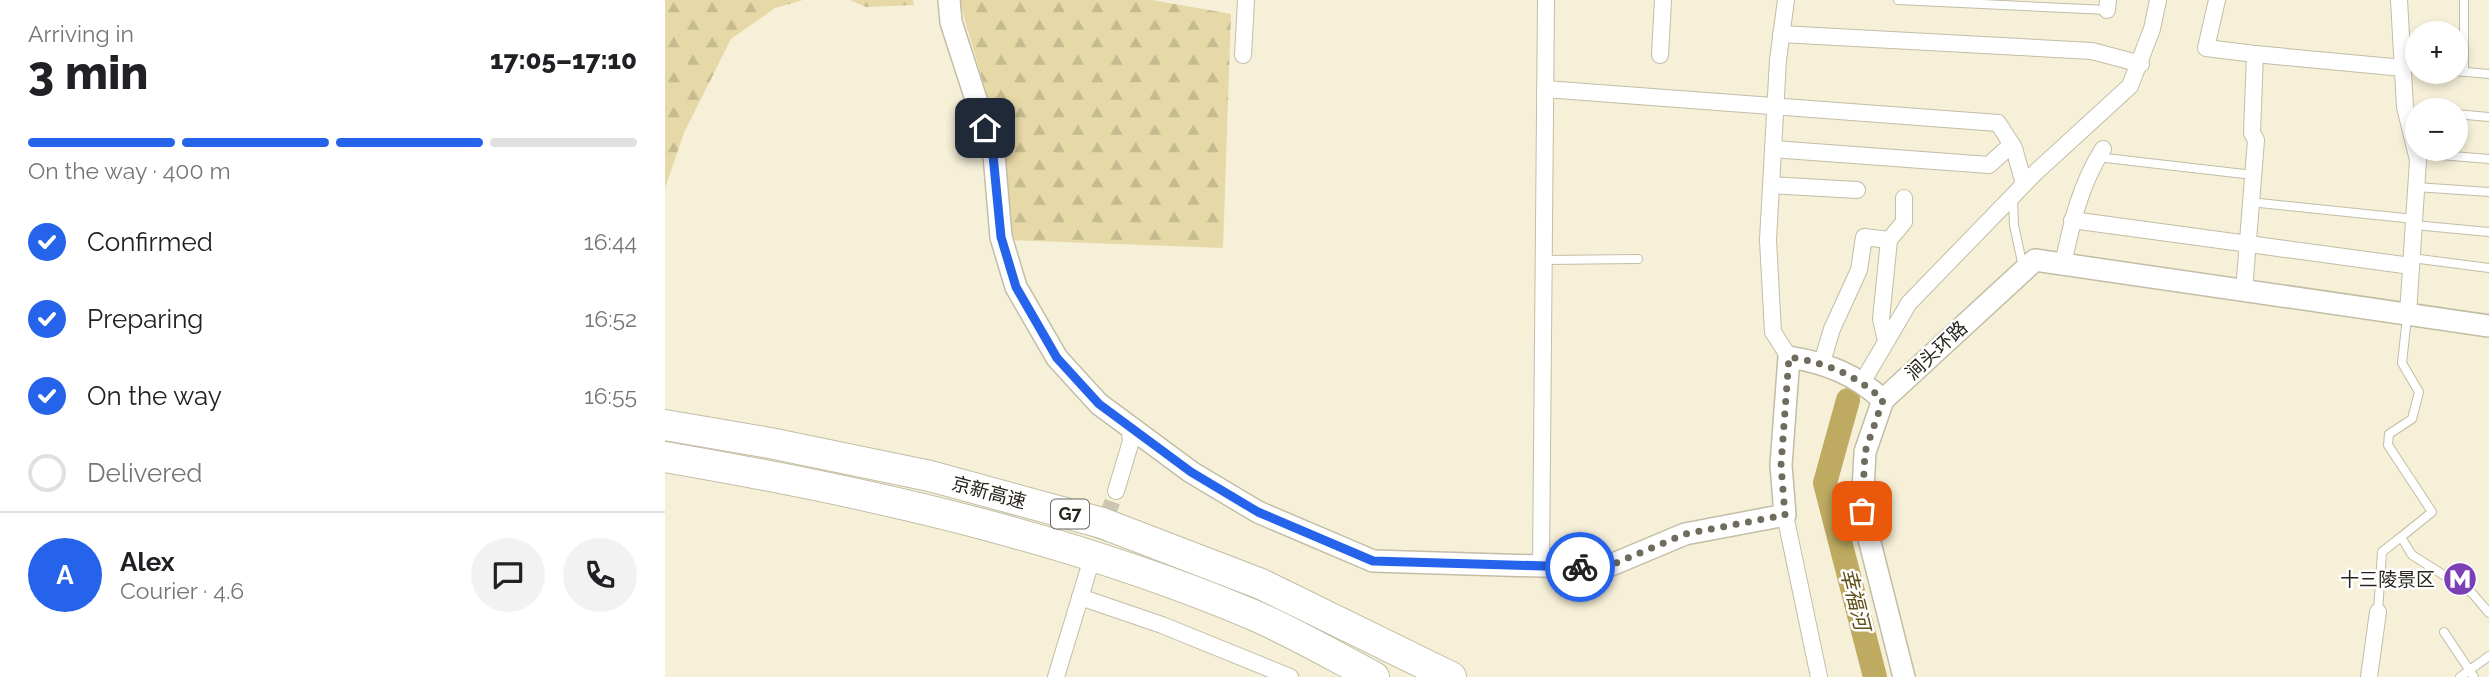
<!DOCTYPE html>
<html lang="en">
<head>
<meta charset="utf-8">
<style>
	:root { --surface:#fff; --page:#f2f2f2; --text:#202124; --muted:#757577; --line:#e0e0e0; --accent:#2563eb }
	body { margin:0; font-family:Raleway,"Noto Sans SC",sans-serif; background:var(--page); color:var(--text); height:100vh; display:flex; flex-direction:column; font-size:26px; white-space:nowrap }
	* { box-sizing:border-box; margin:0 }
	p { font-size:23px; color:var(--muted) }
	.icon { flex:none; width:38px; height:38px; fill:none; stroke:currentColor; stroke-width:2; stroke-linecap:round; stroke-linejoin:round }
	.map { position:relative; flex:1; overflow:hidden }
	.drawer { display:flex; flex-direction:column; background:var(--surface); width:665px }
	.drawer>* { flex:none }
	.buttons { position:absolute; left:1740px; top:21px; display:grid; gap:14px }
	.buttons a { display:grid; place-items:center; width:63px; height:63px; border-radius:50%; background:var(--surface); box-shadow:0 4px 10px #0003; font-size:35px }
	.pin { position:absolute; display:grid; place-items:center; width:60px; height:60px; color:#fff; margin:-30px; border-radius:14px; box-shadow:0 4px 10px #0006 }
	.courier { position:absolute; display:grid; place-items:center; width:70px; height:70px; margin:-35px; border:5px solid #2563eb; border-radius:50%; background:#fff; color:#222; box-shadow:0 2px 9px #0007 }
	.head em { font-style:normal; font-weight:800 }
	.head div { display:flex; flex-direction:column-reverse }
	.head { display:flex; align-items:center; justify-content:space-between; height:119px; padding:0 28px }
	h1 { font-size:46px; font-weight:800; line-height:52px }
	.bar { display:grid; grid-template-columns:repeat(4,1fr); gap:10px 7px; align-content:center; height:84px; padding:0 28px }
	.bar i { height:9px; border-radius:5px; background:var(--line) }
	.bar .active { background:var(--accent) }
	.bar p { grid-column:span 4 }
	.line { display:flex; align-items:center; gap:18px; padding:0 28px; border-top:2px solid var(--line) }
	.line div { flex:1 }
	.round { display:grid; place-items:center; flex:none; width:74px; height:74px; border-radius:37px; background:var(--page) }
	ol { padding:0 28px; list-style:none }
	li { display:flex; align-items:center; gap:21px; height:77px }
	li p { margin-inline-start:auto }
	li .icon { padding:7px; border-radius:50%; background:var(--accent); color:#fff; stroke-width:4 }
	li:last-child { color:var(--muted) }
	li i { width:38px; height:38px; border:4px solid var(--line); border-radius:50% }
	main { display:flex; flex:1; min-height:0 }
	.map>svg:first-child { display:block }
	.forest { fill:url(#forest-firs) }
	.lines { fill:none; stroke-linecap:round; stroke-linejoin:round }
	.river { stroke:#beaa60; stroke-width:24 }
	.minor-tunnel { stroke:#cdc7b2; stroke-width:16; stroke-dasharray:16 8; stroke-linecap:butt }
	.service-casing { stroke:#c3bda6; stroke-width:10 }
	.minor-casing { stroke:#c3bda6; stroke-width:18 }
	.tertiary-casing { stroke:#c3bda6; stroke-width:24 }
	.motorway-casing { stroke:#c3bda6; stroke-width:32 }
	.service { stroke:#fff; stroke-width:8 }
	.minor { stroke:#fff; stroke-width:16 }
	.tertiary { stroke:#fff; stroke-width:21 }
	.motorway { stroke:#fff; stroke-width:30 }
	.done { stroke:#6f6b5d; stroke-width:7; stroke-dasharray:0 12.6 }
	.route { stroke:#2563eb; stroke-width:9 }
	.labels { text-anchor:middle; stroke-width:5; stroke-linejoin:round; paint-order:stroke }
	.shield { fill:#fff; stroke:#68665f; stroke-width:2 }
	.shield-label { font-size:18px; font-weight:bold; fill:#27241b }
	.street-label { font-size:19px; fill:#27241b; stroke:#fff }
	.poi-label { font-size:19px; fill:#27241b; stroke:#fff; text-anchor:end }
	.water-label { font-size:21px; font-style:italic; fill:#605119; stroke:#fff }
</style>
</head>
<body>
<main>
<section class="drawer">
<div class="head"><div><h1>3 min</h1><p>Arriving in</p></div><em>17:05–17:10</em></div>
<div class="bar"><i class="active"></i><i class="active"></i><i class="active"></i><i></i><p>On the way · 400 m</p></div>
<ol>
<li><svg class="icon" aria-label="check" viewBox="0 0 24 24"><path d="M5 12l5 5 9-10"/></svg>Confirmed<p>16:44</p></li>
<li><svg class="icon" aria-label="check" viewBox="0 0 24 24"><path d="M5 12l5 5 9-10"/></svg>Preparing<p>16:52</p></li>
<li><svg class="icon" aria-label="check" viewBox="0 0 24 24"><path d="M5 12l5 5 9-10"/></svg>On the way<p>16:55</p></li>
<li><i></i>Delivered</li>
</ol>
<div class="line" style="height:126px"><b class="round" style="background:var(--accent);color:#fff">A</b><div><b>Alex</b><p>Courier · 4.6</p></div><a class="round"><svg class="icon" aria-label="chat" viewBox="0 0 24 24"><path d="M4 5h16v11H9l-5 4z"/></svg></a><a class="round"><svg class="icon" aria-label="phone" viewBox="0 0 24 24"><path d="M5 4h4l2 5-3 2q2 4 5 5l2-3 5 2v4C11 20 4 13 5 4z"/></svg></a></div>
</section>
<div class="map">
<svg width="1824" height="677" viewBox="0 0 1824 677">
	<defs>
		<pattern id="forest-firs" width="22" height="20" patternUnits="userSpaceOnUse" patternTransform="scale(1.75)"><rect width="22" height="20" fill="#e7d9a7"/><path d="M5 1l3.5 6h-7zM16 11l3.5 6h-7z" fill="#c6ba8f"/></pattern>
	</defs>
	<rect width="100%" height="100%" fill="#f6f0d8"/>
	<g class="forest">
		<polygon points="0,0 138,0 110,8 66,39 19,133 0,188"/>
		<polygon points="185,0 248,0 249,5 201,7"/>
		<polygon points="294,0 487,0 566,14 558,248 346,240 339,154"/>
	</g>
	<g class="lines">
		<polyline class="river" points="1183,400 1160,483 1210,677"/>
		<polyline class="minor-tunnel" points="426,562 451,491"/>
		<g class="service-casing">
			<g id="service">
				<polyline points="1233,0 1442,10"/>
				<polyline points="1799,0 1799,72"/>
				<polyline points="1790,71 1824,74"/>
				<polyline points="1790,114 1824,117"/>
				<polyline points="1751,153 1824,159"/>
				<polyline points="1432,157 1588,175"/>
				<polyline points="1751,187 1824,192"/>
				<polyline points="1348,197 1349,225 1358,267"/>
				<polyline points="1585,202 1749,219"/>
				<polyline points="1749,225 1824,232"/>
				<polyline points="1747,258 1824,268"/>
				<polyline points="880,260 973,259"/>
				<polyline points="1742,317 1737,363 1754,392 1747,419 1724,434 1723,445 1767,512 1736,537 1747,555 1807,593 1824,613"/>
				<polyline points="1713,612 1717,552 1736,537"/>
				<polyline points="1779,632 1809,677"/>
				<polyline points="1795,677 1824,656"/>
			</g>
		</g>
		<g class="minor-casing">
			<g id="minor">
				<polyline points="1121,0 1113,60 1103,240 1108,332 1124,357"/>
				<polyline points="1552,0 1541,48 1590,54 1587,133 1591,140 1579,291"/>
				<polyline points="1734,0 1740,107 1753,160 1743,314"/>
				<polyline points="1442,10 1443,0"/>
				<polyline points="1116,34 1427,51 1476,64"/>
				<polyline points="1590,54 1738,68"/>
				<polyline points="578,55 581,0"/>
				<polyline points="995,55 998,0"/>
				<polyline points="880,89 1333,123 1349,148 1359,184"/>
				<polyline points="1108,149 1324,165 1347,144"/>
				<polyline points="1106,185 1192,190"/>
				<polyline points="1407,220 1746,266"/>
				<polyline points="1224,240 1239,222 1239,198"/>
				<path d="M1398,264C1407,222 1415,185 1438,149"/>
				<polyline points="1157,362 1167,329 1194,270 1199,237 1224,240 1216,319 1221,341"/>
				<polyline points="1198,381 1244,303 1371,172 1465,86 1487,29 1493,0"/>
				<polyline points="451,491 466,441 464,426"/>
				<polyline points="1120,515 1154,677"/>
				<polyline points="876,566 881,0"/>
				<polyline points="415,597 497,625 625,677"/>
				<polyline points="391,677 424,568"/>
				<polyline points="1704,677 1713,612"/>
			</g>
		</g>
		<g class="tertiary-casing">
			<g id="tertiary">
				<path d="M284,0L286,22L329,155L336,237L351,287L392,358L434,404L526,472L593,512L708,561L939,568L1020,534L1120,515L1116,465L1124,357C1161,363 1190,374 1218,400"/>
				<polyline points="1239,677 1197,511 1200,452 1218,400 1370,260 1824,326"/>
			</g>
		</g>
		<g class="motorway-casing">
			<g id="motorway">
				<polyline points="0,425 105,443 265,476 437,523 596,584 786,677"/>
				<path d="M0,457C199,491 400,536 586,614C628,632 669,656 709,677"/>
			</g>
		</g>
		<use href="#service" class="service"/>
		<use href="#minor" class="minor"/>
		<use href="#tertiary" class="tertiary"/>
		<use href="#motorway" class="motorway"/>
	</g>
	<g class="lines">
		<path class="done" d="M915,567L939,568L1020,534L1120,515L1116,465L1124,357C1161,363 1190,374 1218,400L1200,452L1197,511"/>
		<polyline class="route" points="320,128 328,155 336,237 351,287 392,358 434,404 526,472 593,512 708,561 915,567"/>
	</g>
	<defs>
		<g id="metro-disc" transform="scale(1.75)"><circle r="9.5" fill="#7c3fb5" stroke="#fff"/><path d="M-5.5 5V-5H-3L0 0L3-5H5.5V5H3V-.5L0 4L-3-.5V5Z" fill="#fff"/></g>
	</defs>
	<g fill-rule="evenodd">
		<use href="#metro-disc" x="1795" y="579"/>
	</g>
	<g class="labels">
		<rect class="shield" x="386" y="499.5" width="38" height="29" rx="5"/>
		<g class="shield-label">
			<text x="405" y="520">G7</text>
		</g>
		<g class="street-label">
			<text transform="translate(1271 350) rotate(-43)" y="7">涧头环路</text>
			<text transform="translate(324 492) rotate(15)" y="7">京新高速</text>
		</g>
		<g class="poi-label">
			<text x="1770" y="586">十三陵景区</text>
		</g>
		<g class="water-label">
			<text transform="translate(1190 599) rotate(76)" y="7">幸福河</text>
		</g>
	</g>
</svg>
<div class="buttons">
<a>+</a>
<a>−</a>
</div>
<div class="pin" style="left:1197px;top:511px;background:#ea580c"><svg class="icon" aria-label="bag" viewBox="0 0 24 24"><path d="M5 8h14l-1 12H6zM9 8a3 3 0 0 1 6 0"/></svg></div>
<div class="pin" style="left:320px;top:128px;background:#1f2937"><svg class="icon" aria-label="home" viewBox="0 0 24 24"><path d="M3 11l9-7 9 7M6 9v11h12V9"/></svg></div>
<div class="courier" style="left:915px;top:567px"><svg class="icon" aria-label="bike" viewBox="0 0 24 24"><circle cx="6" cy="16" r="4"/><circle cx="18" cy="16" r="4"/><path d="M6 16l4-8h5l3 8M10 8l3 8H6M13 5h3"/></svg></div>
</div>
</main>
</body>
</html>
